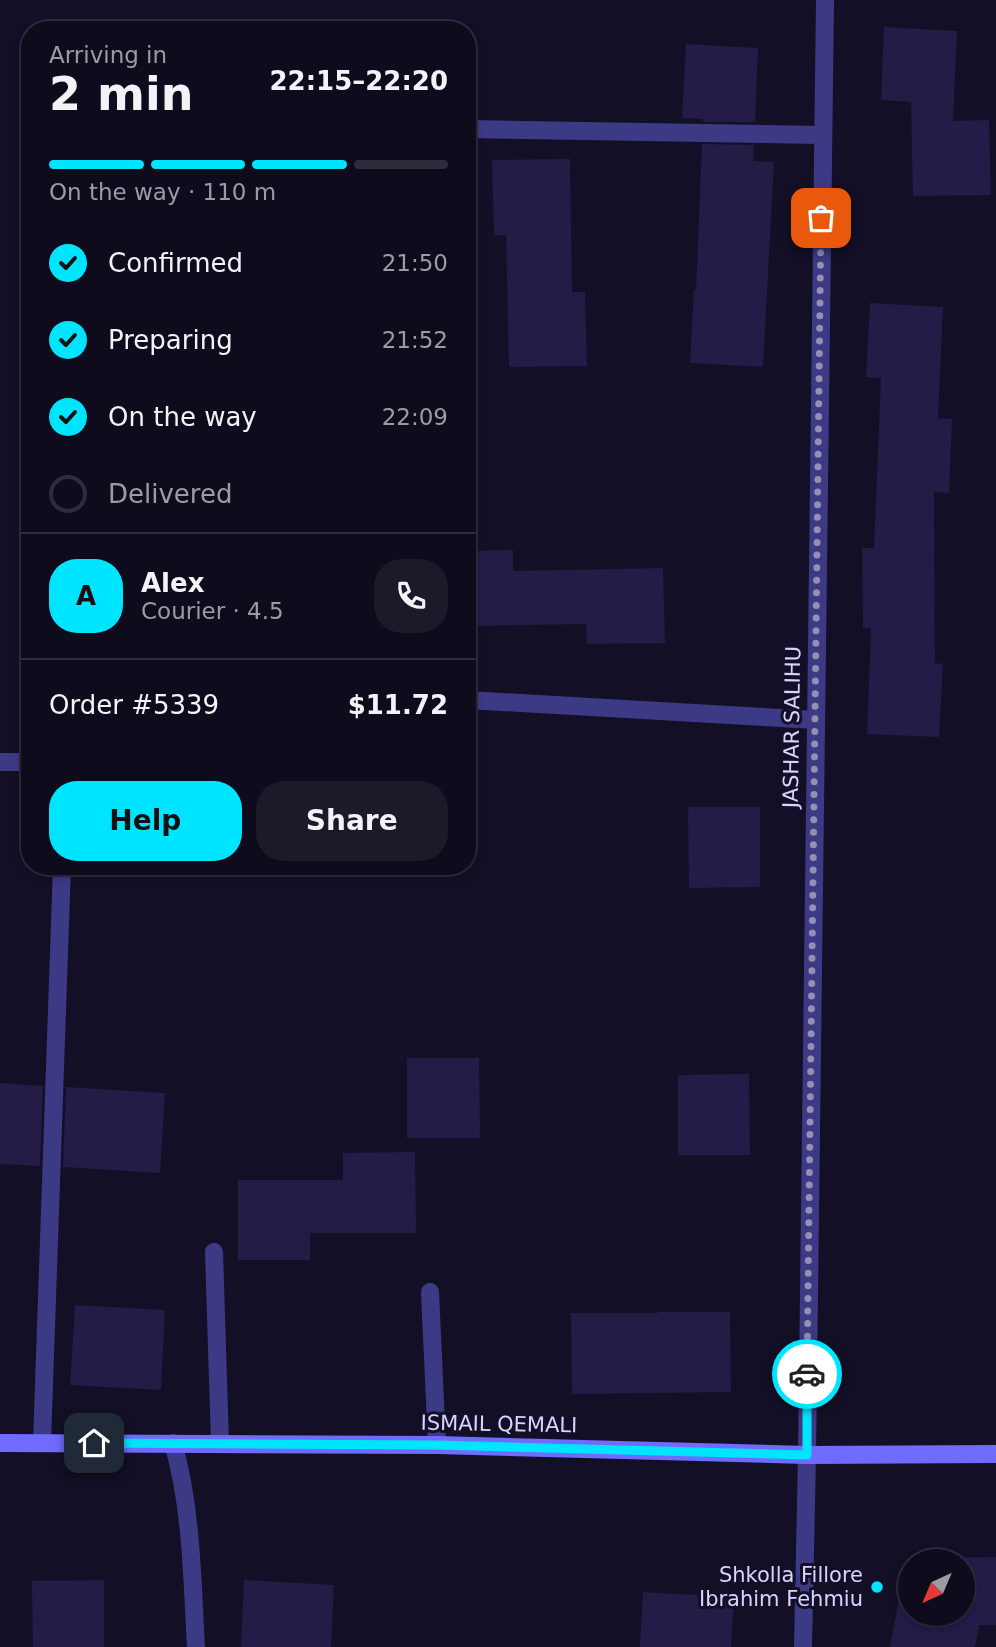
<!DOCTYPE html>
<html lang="en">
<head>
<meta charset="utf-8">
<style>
	:root { --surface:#0e0b1c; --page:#1c1929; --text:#f1f3f6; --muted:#9b9ba3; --line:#2e2b3b; --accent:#00e5ff }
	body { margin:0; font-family:"DejaVu Sans",sans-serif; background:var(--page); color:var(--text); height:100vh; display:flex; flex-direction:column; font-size:26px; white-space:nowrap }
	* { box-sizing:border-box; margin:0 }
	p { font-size:23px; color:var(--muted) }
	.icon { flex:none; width:38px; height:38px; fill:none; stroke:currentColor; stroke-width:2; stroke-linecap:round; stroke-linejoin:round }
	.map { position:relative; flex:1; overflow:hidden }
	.panel { position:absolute; left:21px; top:21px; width:455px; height:854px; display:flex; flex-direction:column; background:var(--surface); border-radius:28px; box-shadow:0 4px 10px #0003,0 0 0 2px var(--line) }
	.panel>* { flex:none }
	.needle { width:46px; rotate:224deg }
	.fabs { position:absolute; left:898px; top:1549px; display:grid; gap:14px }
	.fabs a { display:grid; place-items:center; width:77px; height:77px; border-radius:50%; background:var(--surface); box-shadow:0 4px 10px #0003,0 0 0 2px var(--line); font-size:35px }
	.pin { position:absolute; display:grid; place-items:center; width:60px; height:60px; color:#fff; margin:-30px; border-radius:14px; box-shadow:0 4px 10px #0006 }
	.courier { position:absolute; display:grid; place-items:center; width:70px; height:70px; margin:-35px; border:5px solid #00e5ff; border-radius:50%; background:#fff; color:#222; box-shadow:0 2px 9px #0007 }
	.head em { font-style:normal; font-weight:800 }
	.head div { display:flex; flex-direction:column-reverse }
	.head { display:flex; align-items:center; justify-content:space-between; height:119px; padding:0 28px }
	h1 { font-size:46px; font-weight:800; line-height:52px }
	.bar { display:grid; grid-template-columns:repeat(4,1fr); gap:10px 7px; align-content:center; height:84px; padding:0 28px }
	.bar i { height:9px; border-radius:5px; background:var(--line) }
	.bar .current { background:var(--accent) }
	.bar p { grid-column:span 4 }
	.line { display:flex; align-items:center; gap:18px; padding:0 28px; border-top:2px solid var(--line) }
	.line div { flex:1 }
	.round { display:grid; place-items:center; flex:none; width:74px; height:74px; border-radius:28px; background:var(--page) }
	ol { padding:0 28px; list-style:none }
	li { display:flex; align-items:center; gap:21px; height:77px }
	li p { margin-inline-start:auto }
	li .icon { padding:7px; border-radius:50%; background:var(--accent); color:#111; stroke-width:4 }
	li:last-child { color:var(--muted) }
	li i { width:38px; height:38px; border:4px solid var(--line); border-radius:50% }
	.cta { display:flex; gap:14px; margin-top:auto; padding:14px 28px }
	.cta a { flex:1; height:80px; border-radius:28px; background:var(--accent); color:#111; font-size:28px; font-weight:800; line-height:80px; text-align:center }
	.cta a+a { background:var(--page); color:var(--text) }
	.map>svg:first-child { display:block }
	.building { fill:#241b47; fill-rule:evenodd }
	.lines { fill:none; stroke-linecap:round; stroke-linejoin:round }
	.lane { stroke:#3d3a85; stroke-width:18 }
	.street { stroke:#3d3a85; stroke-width:18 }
	.secondary { stroke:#6f6bff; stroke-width:18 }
	.done { stroke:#948fb3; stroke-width:7; stroke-dasharray:0 12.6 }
	.route { stroke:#00e5ff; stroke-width:9 }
	.poi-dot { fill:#00e5ff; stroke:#130f26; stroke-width:2.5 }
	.labels { text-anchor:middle; stroke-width:6; stroke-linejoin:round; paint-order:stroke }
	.street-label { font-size:21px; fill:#d9d4ff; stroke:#130f26 }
	.poi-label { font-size:21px; fill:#d9d4ff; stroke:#130f26; text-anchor:end }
</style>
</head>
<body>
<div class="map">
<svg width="996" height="1647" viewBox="0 0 996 1647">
	<rect width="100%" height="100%" fill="#130f26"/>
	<g class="building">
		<polygon points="884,27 957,31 953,121 989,120 991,195 913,196 911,102 881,100"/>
		<polygon points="686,44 758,48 755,122 703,122 703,119 682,118"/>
		<polygon points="702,144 754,145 753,161 774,162 763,367 690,363 694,289 696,290"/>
		<polygon points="570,159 572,292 585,292 587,366 509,367 506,235 494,235 492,160"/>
		<polygon points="870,303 943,307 938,418 952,419 949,493 934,492 935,663 943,664 939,737 867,734 871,628 863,628 862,548 874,548 881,378 866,377"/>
		<polygon points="513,550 513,571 663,568 665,643 587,644 586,624 467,626 467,551"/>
		<polygon points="688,807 760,807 760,887 689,888"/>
		<polygon points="407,1058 479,1058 480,1138 407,1138"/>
		<polygon points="749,1074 750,1155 678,1155 678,1075"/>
		<polygon points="0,1083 43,1086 40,1166 0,1164"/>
		<polygon points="66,1087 165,1093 160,1173 63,1167"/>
		<polygon points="415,1152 416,1233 310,1233 310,1260 238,1260 238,1180 343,1180 343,1153"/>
		<polygon points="75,1305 165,1310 161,1390 70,1385"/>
		<polygon points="658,1312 730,1312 731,1392 572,1394 571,1313 658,1313"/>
		<path d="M996,1557V1625H979L975,1647H890L907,1558ZM910,1561H962V1614H910Z"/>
		<polygon points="104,1580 104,1647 33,1647 32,1581"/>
		<polygon points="244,1580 334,1585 331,1647 241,1647"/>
		<polygon points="643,1592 734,1597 731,1647 640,1647"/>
	</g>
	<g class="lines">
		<g class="lane">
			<polyline points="214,1252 220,1443"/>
			<polyline points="430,1292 437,1445"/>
		</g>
		<g class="street">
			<polyline points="467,129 822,135"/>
			<polyline points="467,700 815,720"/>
			<polyline points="0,762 30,762"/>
			<polyline points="42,1442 62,866"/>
			<path d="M173,1443C192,1509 192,1579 196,1647"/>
			<polyline points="803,1647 807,1455 825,0"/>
		</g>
		<polyline class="secondary" points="0,1443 437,1445 807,1455 996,1454"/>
	</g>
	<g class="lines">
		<polyline class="done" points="807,1374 821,218"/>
		<polyline class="route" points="94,1443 437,1445 807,1455 807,1374"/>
	</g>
	<circle class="poi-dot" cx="877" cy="1587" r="7"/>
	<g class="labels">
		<g class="street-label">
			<text transform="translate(792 727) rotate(-89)" y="7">JASHAR SALIHU</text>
			<text transform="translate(499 1424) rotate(1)" y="7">ISMAIL QEMALI</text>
		</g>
		<g class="poi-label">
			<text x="863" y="1582">Shkolla Fillore<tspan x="863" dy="24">Ibrahim Fehmiu</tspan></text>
		</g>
	</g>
</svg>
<div class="fabs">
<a><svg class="needle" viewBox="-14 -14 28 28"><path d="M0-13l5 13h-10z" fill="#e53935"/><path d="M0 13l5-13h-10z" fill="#9b9ba3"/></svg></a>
</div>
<div class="pin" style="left:821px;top:218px;background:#ea580c"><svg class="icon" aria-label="bag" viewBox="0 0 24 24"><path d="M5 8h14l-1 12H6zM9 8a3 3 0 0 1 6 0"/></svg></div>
<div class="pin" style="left:94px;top:1443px;background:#1f2937"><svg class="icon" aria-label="home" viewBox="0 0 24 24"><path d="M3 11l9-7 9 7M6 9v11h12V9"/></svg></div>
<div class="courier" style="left:807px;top:1374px"><svg class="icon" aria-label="car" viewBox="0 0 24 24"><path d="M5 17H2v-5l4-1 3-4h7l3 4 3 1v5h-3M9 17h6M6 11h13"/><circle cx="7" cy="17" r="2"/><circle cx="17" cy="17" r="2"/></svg></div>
<section class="panel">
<div class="head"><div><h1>2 min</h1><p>Arriving in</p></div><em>22:15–22:20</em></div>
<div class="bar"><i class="current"></i><i class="current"></i><i class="current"></i><i></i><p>On the way · 110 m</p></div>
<ol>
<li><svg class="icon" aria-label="check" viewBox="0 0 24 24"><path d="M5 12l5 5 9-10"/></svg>Confirmed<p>21:50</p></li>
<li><svg class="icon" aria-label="check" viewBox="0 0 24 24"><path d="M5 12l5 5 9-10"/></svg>Preparing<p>21:52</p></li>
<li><svg class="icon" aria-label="check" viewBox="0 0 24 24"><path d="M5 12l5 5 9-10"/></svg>On the way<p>22:09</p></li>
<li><i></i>Delivered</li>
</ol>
<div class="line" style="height:126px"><b class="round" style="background:var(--accent);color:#111">A</b><div><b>Alex</b><p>Courier · 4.5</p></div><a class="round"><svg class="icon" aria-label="phone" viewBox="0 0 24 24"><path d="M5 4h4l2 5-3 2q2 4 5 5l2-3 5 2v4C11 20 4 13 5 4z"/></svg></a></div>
<div class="line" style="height:91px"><div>Order #5339</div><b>$11.72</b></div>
<div class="cta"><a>Help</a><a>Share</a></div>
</section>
</div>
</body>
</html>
